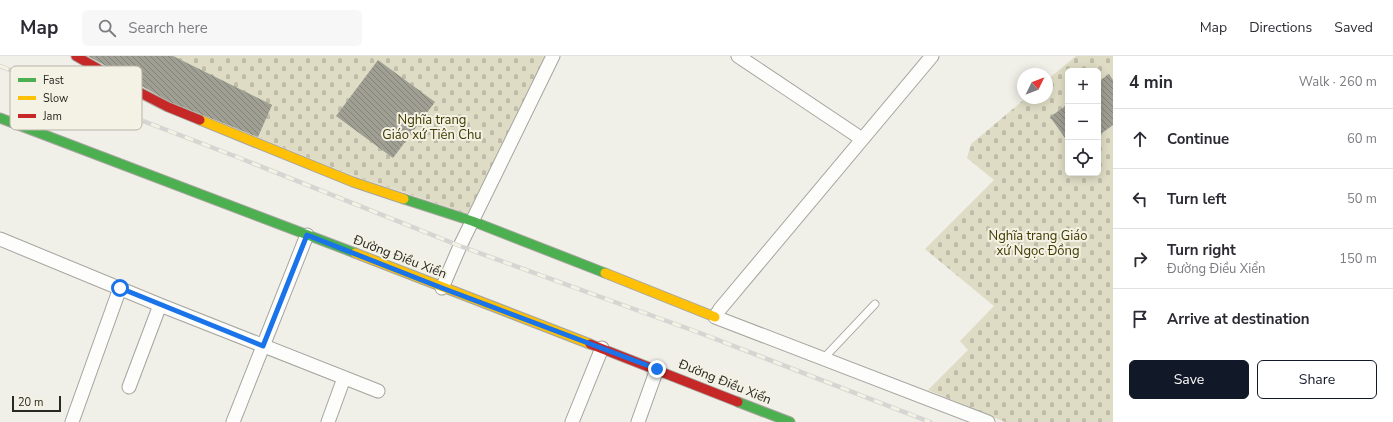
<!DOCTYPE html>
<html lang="en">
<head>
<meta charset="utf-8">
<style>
  :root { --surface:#fff; --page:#f7f7f7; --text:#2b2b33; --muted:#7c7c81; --line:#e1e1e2; --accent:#111827 }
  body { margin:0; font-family:"Nunito Sans",sans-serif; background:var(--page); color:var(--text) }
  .controls { position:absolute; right:12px; top:12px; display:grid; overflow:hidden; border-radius:6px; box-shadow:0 2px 10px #0003 }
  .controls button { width:36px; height:36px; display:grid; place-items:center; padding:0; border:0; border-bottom:1px solid var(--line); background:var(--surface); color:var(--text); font:20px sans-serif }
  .compass { position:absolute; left:1017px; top:12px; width:36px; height:36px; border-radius:50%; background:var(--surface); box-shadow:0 2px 10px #0003; rotate:47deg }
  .scale { position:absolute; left:12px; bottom:10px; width:49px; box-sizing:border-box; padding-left:4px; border:2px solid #292823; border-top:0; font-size:11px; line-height:14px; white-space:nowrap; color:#292823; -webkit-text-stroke:3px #f4f2e4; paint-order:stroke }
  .stop { position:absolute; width:12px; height:12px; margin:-9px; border:3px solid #1a73e8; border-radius:50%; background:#fff }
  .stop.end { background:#1a73e8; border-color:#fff; box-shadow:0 1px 4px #0008 }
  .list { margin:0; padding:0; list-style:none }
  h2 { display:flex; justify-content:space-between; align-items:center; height:52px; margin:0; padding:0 16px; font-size:17px }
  h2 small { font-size:13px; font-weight:400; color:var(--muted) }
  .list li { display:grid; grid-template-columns:26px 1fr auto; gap:12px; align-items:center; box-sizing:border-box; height:60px; padding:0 16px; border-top:1px solid var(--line) }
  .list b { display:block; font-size:15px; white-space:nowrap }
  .list p { margin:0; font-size:13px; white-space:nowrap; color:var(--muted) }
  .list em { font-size:13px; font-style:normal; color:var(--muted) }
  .actions { display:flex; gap:8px; padding:12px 16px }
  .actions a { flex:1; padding:9px 0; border:1px solid var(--accent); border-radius:6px; text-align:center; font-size:14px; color:var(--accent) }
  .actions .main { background:var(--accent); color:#fff }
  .icon { flex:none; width:22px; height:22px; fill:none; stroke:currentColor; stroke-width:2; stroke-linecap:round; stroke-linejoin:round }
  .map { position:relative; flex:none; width:1113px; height:366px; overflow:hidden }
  header { display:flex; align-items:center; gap:24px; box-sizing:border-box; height:56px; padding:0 20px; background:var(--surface); border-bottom:1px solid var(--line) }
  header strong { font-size:19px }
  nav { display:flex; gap:22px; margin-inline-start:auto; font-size:14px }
  .search { width:280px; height:36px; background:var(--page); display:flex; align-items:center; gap:10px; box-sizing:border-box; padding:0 14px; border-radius:6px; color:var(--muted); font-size:15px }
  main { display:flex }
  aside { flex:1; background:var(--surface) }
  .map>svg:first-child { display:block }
  .cemetery { fill:url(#cemetery-stones); fill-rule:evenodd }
  .building { fill:url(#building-back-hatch) }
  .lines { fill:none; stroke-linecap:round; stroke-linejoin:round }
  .lane-casing { stroke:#a5a49e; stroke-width:9 }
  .street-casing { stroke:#a5a49e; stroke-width:15 }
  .fast-casing { stroke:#a5a49e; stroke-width:11 }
  .slow-casing { stroke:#a5a49e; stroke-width:11 }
  .jam-casing { stroke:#a5a49e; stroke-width:11 }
  .lane { stroke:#fdfdfc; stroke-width:7 }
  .street { stroke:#fdfdfc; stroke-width:13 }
  .fast { stroke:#4caf50; stroke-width:9 }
  .slow { stroke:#ffc107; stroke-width:9 }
  .jam { stroke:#c62828; stroke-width:9 }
  .rail-casing { stroke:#d5d5d2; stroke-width:4.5 }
  .rail { stroke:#f4f2e4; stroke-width:3; stroke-dasharray:9; stroke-linecap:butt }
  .route { stroke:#1a73e8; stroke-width:5 }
  .labels { text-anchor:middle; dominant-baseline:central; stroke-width:4; stroke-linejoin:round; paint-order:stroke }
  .park-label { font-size:13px; fill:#403a02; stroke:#f4f2e4 }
  .street-label { font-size:13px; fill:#292823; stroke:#f4f2e4 }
  .key { fill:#f4f2e4; stroke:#b7b5aa; stroke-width:1 }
  .key-label { font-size:11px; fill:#292823 }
</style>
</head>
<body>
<header>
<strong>Map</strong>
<div class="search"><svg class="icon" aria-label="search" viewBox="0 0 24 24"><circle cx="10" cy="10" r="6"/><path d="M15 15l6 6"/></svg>Search here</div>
<nav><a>Map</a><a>Directions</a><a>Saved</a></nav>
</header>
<main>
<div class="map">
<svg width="1113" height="366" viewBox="0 0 1113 366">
  <defs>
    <pattern id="cemetery-stones" width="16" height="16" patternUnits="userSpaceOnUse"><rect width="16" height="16" fill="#dfdcc5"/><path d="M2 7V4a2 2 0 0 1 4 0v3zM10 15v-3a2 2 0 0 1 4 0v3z" fill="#bfbda9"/></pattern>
    <pattern id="building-back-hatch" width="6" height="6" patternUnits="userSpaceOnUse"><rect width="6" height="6" fill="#a09f94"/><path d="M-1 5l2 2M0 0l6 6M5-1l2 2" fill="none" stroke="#828278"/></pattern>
  </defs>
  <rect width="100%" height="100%" fill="#f0efe8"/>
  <path class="cemetery" d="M 88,0 L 546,0 L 469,158 L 354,120 L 170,46 Z
    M 1076,0 L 1113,0 L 1113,366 L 1005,366 L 928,334 L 968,294 L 960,285 L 994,250 L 925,193 L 994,124 L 967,102 L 971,88 L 1026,42 L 1047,42 L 1047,24 ZM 1068,15 L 1098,15 L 1098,117 L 1068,117 Z"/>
  <path class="building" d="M 88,0 L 173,0 L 272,49 L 258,81 L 170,46 Z
    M 378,4 L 435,46 L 393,102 L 336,60 Z
    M 1109,18 L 1113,24 L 1113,69 L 1098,80 L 1098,26 Z
    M 1068,48 L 1068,86 L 1050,61 Z"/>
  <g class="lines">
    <defs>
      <path id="lane" d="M 823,303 L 875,248"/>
      <path id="street" d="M 738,0 L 862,83
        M 932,0 L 720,253 L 715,261 L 988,366
        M 0,183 L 160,249 L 378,335
        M 442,232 L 460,190 L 553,0
        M 129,331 L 160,249
        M 72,366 L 120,232
        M 233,366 L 307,179
        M 328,366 L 344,322
        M 572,366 L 602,292
        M 638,366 L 657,313"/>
      <path id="fast" d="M 0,62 L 355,197
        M 404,143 L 472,165 L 605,217
        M 738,346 L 790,366"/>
      <path id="slow" d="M 200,64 L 353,126 L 404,143
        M 355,197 L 590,288
        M 605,217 L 715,261"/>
      <path id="jam" d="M 76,0 L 135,34 L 168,51 L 200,64
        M 590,288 L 738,346"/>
    </defs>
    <use href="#lane" class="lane-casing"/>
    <use href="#street" class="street-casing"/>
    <use href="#fast" class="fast-casing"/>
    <use href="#slow" class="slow-casing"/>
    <use href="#jam" class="jam-casing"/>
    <use href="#lane" class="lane"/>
    <use href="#street" class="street"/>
    <use href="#fast" class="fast"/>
    <use href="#slow" class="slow"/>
    <use href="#jam" class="jam"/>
    <defs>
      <path id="rail" d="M 0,10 L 237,101 L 460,190 L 700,277 L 930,366"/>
    </defs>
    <use href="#rail" class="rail-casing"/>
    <use href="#rail" class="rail"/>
  </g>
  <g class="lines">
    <path class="route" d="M 120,232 L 263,290 L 307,179 L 442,232 L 657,313"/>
  </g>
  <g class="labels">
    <g class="park-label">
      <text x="432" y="64">Nghĩa trang<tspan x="432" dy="15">Giáo xứ Tiên Chu</tspan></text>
      <text x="1038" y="180">Nghĩa trang Giáo<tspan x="1038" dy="15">xứ Ngọc Đồng</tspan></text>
    </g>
    <g class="street-label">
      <text transform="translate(400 201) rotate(21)">Đường Điều Xiển</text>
      <text transform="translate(725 326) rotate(22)">Đường Điều Xiển</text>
    </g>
  </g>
  <rect x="10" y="10" width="132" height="64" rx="6" class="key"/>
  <rect x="18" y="22" width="18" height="4" fill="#4caf50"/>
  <rect x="18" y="40" width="18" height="4" fill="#ffc107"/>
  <rect x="18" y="58" width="18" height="4" fill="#c62828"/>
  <g class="key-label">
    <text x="43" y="28">Fast</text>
    <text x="43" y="46">Slow</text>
    <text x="43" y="64">Jam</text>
  </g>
</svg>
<div class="controls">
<button>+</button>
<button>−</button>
<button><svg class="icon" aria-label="locate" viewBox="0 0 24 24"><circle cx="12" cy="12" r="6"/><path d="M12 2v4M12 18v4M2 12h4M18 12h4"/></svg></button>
</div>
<svg class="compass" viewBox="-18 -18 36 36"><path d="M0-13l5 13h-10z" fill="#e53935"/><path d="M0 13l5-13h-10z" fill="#7c7c81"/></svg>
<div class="scale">20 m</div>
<div class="stop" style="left:120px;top:232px"></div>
<div class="stop end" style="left:657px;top:313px"></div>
</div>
<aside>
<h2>4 min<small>Walk · 260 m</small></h2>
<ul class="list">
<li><svg class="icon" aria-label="ahead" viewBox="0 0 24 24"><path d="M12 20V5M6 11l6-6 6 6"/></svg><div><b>Continue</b></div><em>60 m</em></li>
<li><svg class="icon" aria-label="left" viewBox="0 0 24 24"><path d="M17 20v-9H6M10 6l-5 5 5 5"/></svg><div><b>Turn left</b></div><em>50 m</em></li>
<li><svg class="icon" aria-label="right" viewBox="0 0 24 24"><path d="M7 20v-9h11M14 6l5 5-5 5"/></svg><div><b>Turn right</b><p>Đường Điều Xiển</p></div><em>150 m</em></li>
<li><svg class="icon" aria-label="arrive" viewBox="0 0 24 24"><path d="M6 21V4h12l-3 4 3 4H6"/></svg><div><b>Arrive at destination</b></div></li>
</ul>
<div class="actions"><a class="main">Save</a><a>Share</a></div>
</aside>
</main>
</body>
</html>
